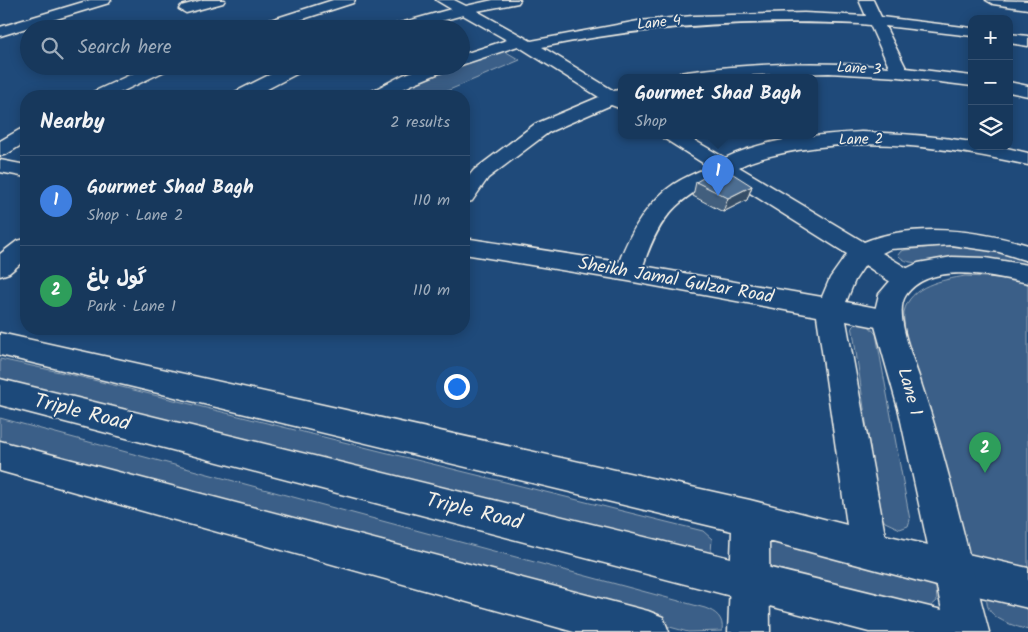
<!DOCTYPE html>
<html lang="en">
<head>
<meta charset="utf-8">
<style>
  :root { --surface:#17385c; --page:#244365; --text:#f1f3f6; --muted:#9eacbb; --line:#365272; --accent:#bca0f2 }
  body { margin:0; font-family:Kalam,"Playpen Sans Arabic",sans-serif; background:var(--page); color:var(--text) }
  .controls { position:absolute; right:15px; top:15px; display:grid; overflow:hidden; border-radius:10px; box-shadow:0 2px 12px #0003 }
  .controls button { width:45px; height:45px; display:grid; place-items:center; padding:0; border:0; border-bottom:1px solid var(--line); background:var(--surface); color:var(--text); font:25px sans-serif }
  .you { position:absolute; left:456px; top:386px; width:18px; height:18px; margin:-12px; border:4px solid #fff; border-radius:50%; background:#1a73e8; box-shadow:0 0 0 8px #1a73e833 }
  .badge { display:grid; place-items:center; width:32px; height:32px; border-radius:50%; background:var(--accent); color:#fff; font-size:16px; font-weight:700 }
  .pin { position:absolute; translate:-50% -41px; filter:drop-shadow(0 1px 2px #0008) }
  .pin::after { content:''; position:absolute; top:26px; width:18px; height:15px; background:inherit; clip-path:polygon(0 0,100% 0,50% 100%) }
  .popup { position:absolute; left:618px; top:74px; width:200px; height:65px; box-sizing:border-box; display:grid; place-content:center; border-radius:10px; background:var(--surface); filter:drop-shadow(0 1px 4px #0005); font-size:16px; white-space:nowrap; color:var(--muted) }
  .popup b { font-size:19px; color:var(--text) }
  .popup::after { content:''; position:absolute; left:50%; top:100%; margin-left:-10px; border:10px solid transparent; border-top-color:var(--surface) }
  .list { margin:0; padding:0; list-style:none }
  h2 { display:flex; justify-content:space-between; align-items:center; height:65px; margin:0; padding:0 20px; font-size:21px }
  h2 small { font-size:16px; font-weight:400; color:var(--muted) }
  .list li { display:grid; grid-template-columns:32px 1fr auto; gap:15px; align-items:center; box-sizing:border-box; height:90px; padding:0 20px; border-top:1px solid var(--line) }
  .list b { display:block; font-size:19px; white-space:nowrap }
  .list p { margin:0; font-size:16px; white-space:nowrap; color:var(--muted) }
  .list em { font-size:16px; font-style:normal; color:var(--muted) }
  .icon { flex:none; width:28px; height:28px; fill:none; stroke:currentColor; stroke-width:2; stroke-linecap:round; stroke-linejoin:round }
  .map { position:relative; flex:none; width:1028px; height:632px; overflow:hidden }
  .search { position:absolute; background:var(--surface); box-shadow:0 2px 12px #0003; left:20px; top:20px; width:450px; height:55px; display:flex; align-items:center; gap:12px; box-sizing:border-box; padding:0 18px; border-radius:28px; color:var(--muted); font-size:19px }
  .panel { position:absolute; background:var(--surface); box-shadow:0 2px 12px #0003; left:20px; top:90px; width:450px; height:245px; border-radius:20px }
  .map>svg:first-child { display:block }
  .green { fill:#3a5f88; stroke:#97a8b8 }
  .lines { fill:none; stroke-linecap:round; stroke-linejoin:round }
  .minor-casing { stroke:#f4f1e8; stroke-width:3 }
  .major-casing { stroke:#f4f1e8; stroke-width:3 }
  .minor { fill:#1f4a7a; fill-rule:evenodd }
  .major { fill:#1f4a7a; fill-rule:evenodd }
  .wall { fill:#425f7e; stroke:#f4f1e8 }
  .shaded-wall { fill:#364d66; stroke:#f4f1e8 }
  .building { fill:#4d6e92; stroke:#f4f1e8 }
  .labels { text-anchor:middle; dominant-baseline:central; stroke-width:4; stroke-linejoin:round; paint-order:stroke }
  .far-street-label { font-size:15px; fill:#f4f1e8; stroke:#1f4a7a }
  .street-label { font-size:18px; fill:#f4f1e8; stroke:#1f4a7a }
  .near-street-label { font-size:21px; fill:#f4f1e8; stroke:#1f4a7a }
</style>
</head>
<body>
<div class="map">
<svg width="1028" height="632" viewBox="0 0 1028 632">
  <rect width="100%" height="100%" fill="#1f4a7a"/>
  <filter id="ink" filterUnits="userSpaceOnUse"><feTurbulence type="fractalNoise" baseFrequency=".02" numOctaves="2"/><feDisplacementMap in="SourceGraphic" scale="10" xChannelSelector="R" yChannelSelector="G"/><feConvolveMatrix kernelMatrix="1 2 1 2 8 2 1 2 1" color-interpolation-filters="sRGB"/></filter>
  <g filter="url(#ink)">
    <path class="green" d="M 501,49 L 520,60 L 435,96 L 382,96 C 405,83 434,66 461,66 L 461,63 Z
      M 960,244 L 1028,258 L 1028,270 C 1001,267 973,261 946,260 C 930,259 910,269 898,255 L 901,251 L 905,250 Z
      M 965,276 L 1005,278 L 1028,283 L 1028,579 L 965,565 L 906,336 C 905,329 903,319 904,312 C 910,285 943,280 965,276 Z
      M 862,323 L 868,325 L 876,334 L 910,520 L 908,526 L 900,529 L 885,522 L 879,513 L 853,331 L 852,327 L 855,324 Z
      M 0,359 L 73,375 L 703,531 L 712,539 L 711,552 L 707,555 L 0,385 Z
      M 0,418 L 705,608 C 716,612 724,618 722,631 L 688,632 L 0,444 Z
      M 772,540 L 932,581 L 936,589 L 937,601 L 929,608 L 770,573 L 760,543 Z
      M 988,594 L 1028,599 L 1028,630 C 1012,625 980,617 988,594 Z"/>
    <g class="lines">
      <defs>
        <path id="minor" d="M 203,0 L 225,0 L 223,3 L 186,13 L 179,9 L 181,6 Z
          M 333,0 L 355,0 L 353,3 L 272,29 L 250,29 L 252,26 Z
          M 436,0 L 454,0 L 466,6 L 493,0 L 520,0 L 518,3 L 477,11 L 531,41 L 638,21 L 693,16 L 804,13 L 866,16 L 859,0 L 873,0 L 881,17 L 972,28 L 972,36 L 885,26 L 906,68 L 972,76 L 972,86 L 899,77 L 829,73 L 678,77 L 680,73 L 686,72 C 754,63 821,61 889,67 L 870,25 L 860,24 C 751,19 649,25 542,47 L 614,91 L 622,89 L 622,109 L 611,105 L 549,132 L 488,178 L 472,201 L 464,203 L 464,182 L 474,170 L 535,124 L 599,97 L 518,46 L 461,65 L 461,55 L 507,40 L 463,15 L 412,29 L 388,29 L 390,26 L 451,9 Z
          M 986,0 L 1028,1 L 1028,9 L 993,4 Z
          M 1009,34 L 1028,36 L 1028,46 L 1009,43 Z
          M 149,66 L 171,66 L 169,69 L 113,96 L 90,96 L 93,92 Z
          M 287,66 L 308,66 L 306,69 L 254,96 L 232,96 L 235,92 Z
          M 427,66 L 451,66 L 449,69 L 415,83 L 389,96 L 367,96 L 370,92 L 403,75 Z
          M 1009,82 L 1028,86 L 1028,96 L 1009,92 Z
          M 26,128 L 26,142 L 7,154 L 0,156 L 0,141 L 19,130 Z
          M 861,132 C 898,133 935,136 972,142 L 972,146 L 998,146 L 1028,153 L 1028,165 C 952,148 875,137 798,150 C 778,154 757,158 739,167 L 864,242 C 913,222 978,230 1028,245 L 1028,261 L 999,252 L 951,245 L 890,249 L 882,253 L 915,273 L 919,279 L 915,285 C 897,291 881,275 865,265 L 855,280 L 846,302 L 897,312 L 901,319 L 897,326 L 887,329 L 846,321 L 885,535 L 1028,568 L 1028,608 L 952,590 L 769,541 L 770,632 L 728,632 L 732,531 L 0,355 L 0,333 L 750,500 L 847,525 L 817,316 L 628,281 L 464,254 L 464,238 L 619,262 C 630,233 647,202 674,184 C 685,177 697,172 709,167 L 665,139 L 662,135 L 685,135 L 725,158 C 766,138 816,135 861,132 ZM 723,176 L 847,254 L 830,278 L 822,297 L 643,266 C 660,215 676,200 723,176 Z
          M 0,160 L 26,165 L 26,177 L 0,172 Z
          M 26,239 L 26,259 L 9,273 L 0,276 L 0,254 L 17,241 Z
          M 0,441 L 648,611 L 663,617 L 669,632 L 574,632 L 0,471 Z"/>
        <path id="major" d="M 90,0 L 111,0 L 109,3 L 0,36 L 0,27 Z
          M 952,257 L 985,258 L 1028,265 L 1028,283 C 993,276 931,260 906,295 C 892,315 916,364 922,386 C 949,467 967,550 989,632 L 869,632 L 0,405 L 0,379 L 942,610 L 899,412 L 873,319 L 879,294 L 897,273 L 918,263 Z"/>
      </defs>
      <use href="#minor" class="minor-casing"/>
      <use href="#major" class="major-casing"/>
      <use href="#minor" class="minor"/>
      <use href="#major" class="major"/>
    </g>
    <path class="wall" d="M 696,182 L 752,186 L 747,200 L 723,212 L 693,196 Z"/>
    <path class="shaded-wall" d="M 752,186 L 747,200 L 723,212 L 728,198 Z"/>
    <path class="building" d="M 722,167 L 752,186 L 728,198 L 696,182 Z"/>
  </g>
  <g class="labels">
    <g class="far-street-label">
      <text transform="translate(659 23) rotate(-6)">Lane 4</text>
      <text transform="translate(859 69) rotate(3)">Lane 3</text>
      <text transform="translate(861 140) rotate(-1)">Lane 2</text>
    </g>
    <g class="street-label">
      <text transform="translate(676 281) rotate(10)">Sheikh Jamal Gulzar Road</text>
      <text transform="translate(909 392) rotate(74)">Lane 1</text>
    </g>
    <g class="near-street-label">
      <text transform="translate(82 413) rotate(14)">Triple Road</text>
      <text transform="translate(474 512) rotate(14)">Triple Road</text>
    </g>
  </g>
</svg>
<div class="controls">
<button>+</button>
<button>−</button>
<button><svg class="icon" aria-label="layers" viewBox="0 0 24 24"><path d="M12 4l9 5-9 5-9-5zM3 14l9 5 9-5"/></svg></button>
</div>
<div class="you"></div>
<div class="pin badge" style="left:718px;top:196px;background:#3f7fe0">1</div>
<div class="popup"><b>Gourmet Shad Bagh</b>Shop</div>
<div class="pin badge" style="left:985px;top:473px;background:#2e9e5b">2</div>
<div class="search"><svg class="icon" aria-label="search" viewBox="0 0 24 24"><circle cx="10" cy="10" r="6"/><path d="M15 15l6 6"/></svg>Search here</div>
<section class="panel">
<h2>Nearby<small>2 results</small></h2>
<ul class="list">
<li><span class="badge" style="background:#3f7fe0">1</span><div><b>Gourmet Shad Bagh</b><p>Shop · Lane 2</p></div><em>110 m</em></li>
<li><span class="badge" style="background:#2e9e5b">2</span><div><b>گول باغ</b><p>Park · Lane 1</p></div><em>110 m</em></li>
</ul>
</section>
</div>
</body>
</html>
